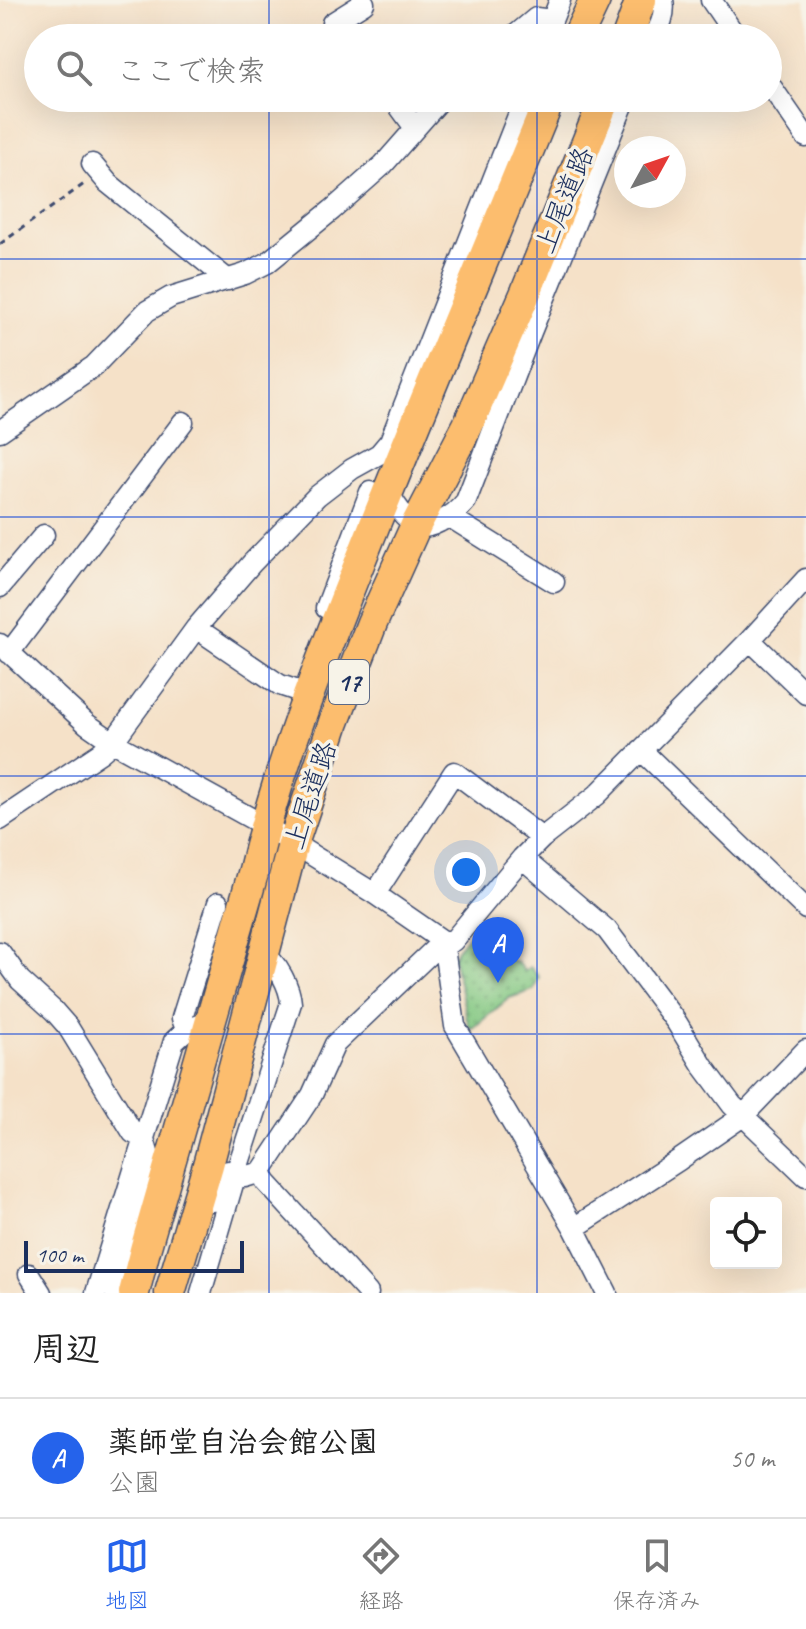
<!DOCTYPE html>
<html lang="ja">
<head>
<meta charset="utf-8">
<style>
  :root { --surface:#fff; --page:#f6f6f6; --text:#222; --muted:#767676; --line:#e0e0e0; --accent:#2563eb }
  body { margin:0; font-family:Caveat,"Klee One",sans-serif; background:var(--page); color:var(--text) }
  .controls { position:absolute; right:24px; bottom:24px; display:grid; overflow:hidden; border-radius:8px; box-shadow:0 8px 32px #0002 }
  .controls button { width:72px; height:72px; display:grid; place-items:center; padding:0; border:0; border-bottom:2px solid var(--line); background:var(--surface); color:var(--text); font:40px sans-serif }
  .compass { position:absolute; left:614px; top:136px; width:72px; height:72px; border-radius:50%; background:var(--surface); box-shadow:0 8px 32px #0002; rotate:50deg }
  .scale { position:absolute; left:24px; bottom:20px; width:220px; box-sizing:border-box; padding-left:8px; border:4px solid #1b2f5e; border-top:0; font-size:22px; line-height:28px; white-space:nowrap; color:#1b2f5e; -webkit-text-stroke:6px #f7f3e8; paint-order:stroke }
  .you { position:absolute; left:466px; top:872px; width:28px; height:28px; margin:-20px; border:6px solid #fff; border-radius:50%; background:#1a73e8; box-shadow:0 0 0 12px #1a73e833 }
  .badge { display:grid; place-items:center; width:52px; height:52px; border-radius:50%; background:var(--accent); color:#fff; font-size:26px; font-weight:700 }
  .pin { position:absolute; translate:-50% -66px; filter:drop-shadow(0 2px 4px #0008) }
  .pin::after { content:''; position:absolute; top:42px; width:28px; height:24px; background:inherit; clip-path:polygon(0 0,100% 0,50% 100%) }
  .list { margin:0; padding:0; list-style:none }
  h2 { display:flex; justify-content:space-between; align-items:center; height:104px; margin:0; padding:0 32px; font-size:34px }
  h2 small { font-size:26px; font-weight:400; color:var(--muted) }
  .list li { display:grid; grid-template-columns:52px 1fr auto; gap:24px; align-items:center; box-sizing:border-box; height:120px; padding:0 32px; border-top:2px solid var(--line) }
  .list b { display:block; font-size:30px; white-space:nowrap }
  .list p { margin:0; font-size:26px; white-space:nowrap; color:var(--muted) }
  .list em { font-size:26px; font-style:normal; color:var(--muted) }
  .icon { flex:none; width:44px; height:44px; fill:none; stroke:currentColor; stroke-width:2; stroke-linecap:round; stroke-linejoin:round }
  .map { position:relative; flex:none; width:806px; height:1293px; overflow:hidden }
  .search { position:absolute; background:var(--surface); box-shadow:0 8px 32px #0002; left:24px; right:24px; top:24px; height:88px; display:flex; align-items:center; gap:20px; box-sizing:border-box; padding:0 28px; border-radius:44px; color:var(--muted); font-size:30px }
  .sheet { height:224px; background:var(--surface) }
  nav { display:flex; justify-content:space-around; align-items:center; box-sizing:border-box; height:112px; border-top:2px solid var(--line); background:var(--surface); font-size:22px; color:var(--muted) }
  nav a { display:grid; justify-items:center; gap:4px }
  nav .on { color:var(--accent) }
  .map>svg:first-child { display:block }
  .park { fill:url(#park-dots); stroke:#4f7c70; stroke-width:2 }
  .lines { fill:none; stroke-linecap:round; stroke-linejoin:round }
  .minor-casing { stroke:#3c4a6e; stroke-width:23 }
  .highway-casing { stroke:#3c4a6e; stroke-width:33 }
  .path { stroke:#3c4a6e; stroke-width:3; stroke-dasharray:6 6; stroke-linecap:butt }
  .minor { stroke:#fff; stroke-width:20 }
  .highway { stroke:#fcbd6e; stroke-width:30 }
  .grid { fill:none; stroke:#1d4ed8; stroke-width:2; stroke-opacity:0.55 }
  .labels { text-anchor:middle; dominant-baseline:central; stroke-width:7; stroke-linejoin:round; paint-order:stroke }
  .shield { fill:#f7f3e8; stroke:#5d6a87; stroke-width:2 }
  .shield-label { font-size:26px; font-weight:bold; fill:#1b2f5e }
  .street-label { font-size:28px; fill:#1b2f5e; stroke:#f7f3e8 }
</style>
</head>
<body>
<div class="map">
<svg width="806" height="1293" viewBox="0 0 806 1293">
  <defs>
    <pattern id="park-dots" width="8" height="8" patternUnits="userSpaceOnUse" patternTransform="scale(2)"><rect width="8" height="8" fill="#83c882"/><path d="M2 2h.1M6 6h.1" fill="none" stroke="#6aa36e" stroke-width="1.8" stroke-linecap="round"/></pattern>
  </defs>
  <rect width="100%" height="100%" fill="#f7f3e8"/>
  <filter id="ink" filterUnits="userSpaceOnUse"><feTurbulence type="fractalNoise" baseFrequency=".0125" numOctaves="2"/><feDisplacementMap in="SourceGraphic" scale="16" xChannelSelector="R" yChannelSelector="G"/><feConvolveMatrix kernelMatrix="1 2 1 2 8 2 1 2 1" color-interpolation-filters="sRGB"/></filter>
  <filter id="wash" filterUnits="userSpaceOnUse"><feTurbulence type="fractalNoise" baseFrequency=".006" numOctaves="4" result="noise"/><feDisplacementMap in="SourceGraphic" scale="32" xChannelSelector="R" yChannelSelector="G"/><feGaussianBlur stdDeviation="1.8" result="paint"/><feColorMatrix in="noise" values="0 0 0 0 0 0 0 0 0 0 0 0 0 0 0 0 0 1.4 0 .05"/><feComposite in="paint" operator="in"/></filter>
  <g filter="url(#wash)">
    <rect width="100%" height="100%" fill="#f5e1c8"/>
    <path class="park" d="M 473,930 L 499,950 L 502,949 L 514,963 L 516,961 L 524,971 L 530,967 L 539,977 L 533,990 L 509,998 L 473,1028 L 469,1027 L 453,957 L 457,949 Z"/>
  </g>
  <g filter="url(#ink)">
    <g class="lines">
      <defs>
        <path id="minor" d="M 711,0 L 737,38
          M 344,38 L 332,23 L 364,3 L 362,0
          M 512,38 L 536,18 L 552,20
          M 545,38 L 560,0
          M 654,38 C 660,26 666,14 663,0
          M 768,82 L 806,137
          M 393,98 L 415,128
          M 92,164 L 108,183 L 228,280
          M 0,431 L 94,366 L 147,311 L 171,297 L 245,274 L 267,263 L 332,210 L 383,165 L 442,98
          M 388,491 C 395,505 411,531 429,526 C 434,525 437,523 441,521 C 452,516 459,510 466,501 L 531,332 L 626,98
          M 450,517 L 554,582
          M 0,587 L 44,535
          M 326,608 L 370,492
          M 196,628 L 280,685 L 298,691
          M 750,640 L 806,694
          M 0,644 L 87,724 L 113,742 L 265,826 L 375,894 L 443,941 L 455,1026 L 574,1228 L 607,1293
          M 9,653 L 183,422
          M 641,750 L 806,909
          M 0,820 L 100,753 L 113,742 L 196,628 L 252,563 L 317,496 L 352,469 L 379,454 L 390,441 L 525,98
          M 522,858 L 607,930 L 677,1023 L 703,1066 L 732,1105 L 806,1176
          M 375,894 L 454,772 L 542,838
          M 0,952 L 20,980 L 54,1011 L 68,1027 L 133,1133 L 144,1139 L 151,1163 L 149,1176 L 115,1293
          M 186,1030 L 182,1018 L 218,903
          M 261,1172 L 266,1182 L 368,1293
          M 212,1201 L 220,1176 L 228,1171 L 245,1177 L 261,1172 L 312,1095 L 335,1044 L 443,941 L 453,941 L 522,858 L 542,838 L 597,795 L 750,640 L 806,579
          M 574,1228 L 679,1160 L 743,1116 L 806,1050
          M 29,1274 L 41,1293
          M 96,1293 L 174,1041 L 186,1030 L 211,1021
          M 201,1293 L 240,1160 L 291,1003 C 290,988 278,963 264,955"/>
        <path id="highway" d="M 577,38 L 595,0
          M 627,38 L 641,0
          M 134,1293 L 145,1250 L 254,870 C 280,761 322,658 363,554 C 424,401 488,250 550,98
          M 170,1293 L 208,1165 L 293,844 L 334,722 L 372,623 L 417,523 L 468,425 L 526,292 L 605,98"/>
      </defs>
      <use href="#minor" class="minor-casing"/>
      <use href="#highway" class="highway-casing"/>
      <path class="path" d="M 0,244 L 87,182"/>
      <use href="#minor" class="minor"/>
      <use href="#highway" class="highway"/>
    </g>
  </g>
  <path class="grid" d="M 269,0 L 269,38M 537,0 L 537,38M 269,98 L 269,1293M 537,98 L 537,1293M 0,259 L 806,259M 0,517 L 806,517M 0,776 L 806,776M 0,1034 L 806,1034"/>
  <g class="labels">
    <rect class="shield" x="329" y="660" width="40" height="44" rx="6"/>
    <g class="shield-label">
      <text x="349" y="682">17</text>
    </g>
    <g class="street-label">
      <text transform="translate(564 200) rotate(-68)">上尾道路</text>
      <text transform="translate(310 795) rotate(-72)">上尾道路</text>
    </g>
  </g>
</svg>
<div class="controls">
<button><svg class="icon" aria-label="locate" viewBox="0 0 24 24"><circle cx="12" cy="12" r="6"/><path d="M12 2v4M12 18v4M2 12h4M18 12h4"/></svg></button>
</div>
<svg class="compass" viewBox="-18 -18 36 36"><path d="M0-13l5 13h-10z" fill="#e53935"/><path d="M0 13l5-13h-10z" fill="#767676"/></svg>
<div class="scale">100 m</div>
<div class="you"></div>
<div class="pin badge" style="left:498px;top:983px">A</div>
<div class="search"><svg class="icon" aria-label="search" viewBox="0 0 24 24"><circle cx="10" cy="10" r="6"/><path d="M15 15l6 6"/></svg>ここで検索</div>
</div>
<section class="sheet">
<h2>周辺<small></small></h2>
<ul class="list">
<li><span class="badge">A</span><div><b>薬師堂自治会館公園</b><p>公園</p></div><em>50 m</em></li>
</ul>
</section>
<nav>
<a class="on"><svg class="icon" aria-label="map" viewBox="0 0 24 24"><path d="M3 6l6-2 6 2 6-2v14l-6 2-6-2-6 2zM9 4v14M15 6v14"/></svg>地図</a>
<a><svg class="icon" aria-label="directions" viewBox="0 0 24 24"><path d="M12 3l9 9-9 9-9-9zM9 14v-3h6M13 9l2 2-2 2"/></svg>経路</a>
<a><svg class="icon" aria-label="saved" viewBox="0 0 24 24"><path d="M7 4h10v16l-5-4-5 4z"/></svg>保存済み</a>
</nav>
</body>
</html>
